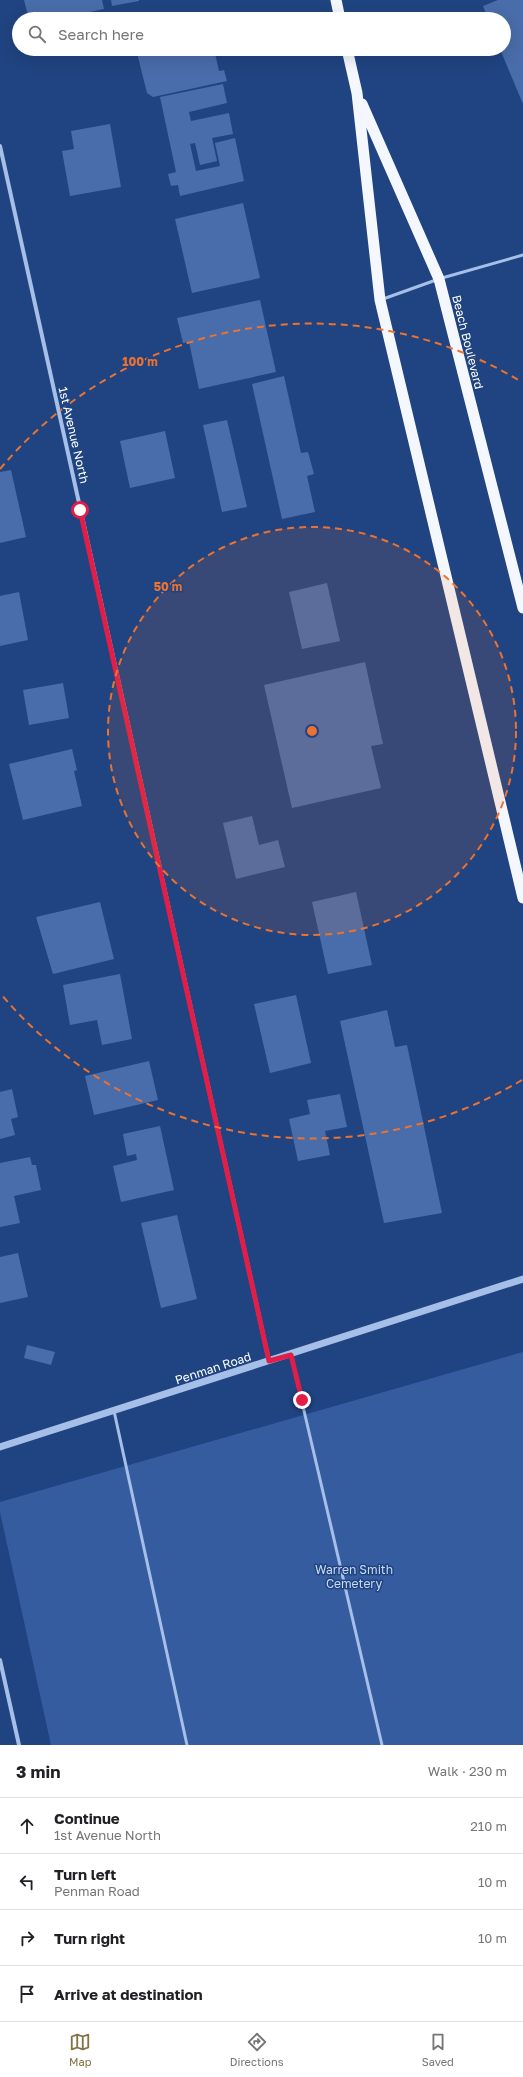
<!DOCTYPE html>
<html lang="en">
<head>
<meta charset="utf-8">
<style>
  :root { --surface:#fff; --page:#f2f2f2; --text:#202124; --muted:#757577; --line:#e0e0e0; --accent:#807242 }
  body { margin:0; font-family:"Golos Text",sans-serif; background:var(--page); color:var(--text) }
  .stop { position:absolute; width:12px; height:12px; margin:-9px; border:3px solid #e11d48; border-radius:50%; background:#fff }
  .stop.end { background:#e11d48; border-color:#fff; box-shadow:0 1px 4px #0008 }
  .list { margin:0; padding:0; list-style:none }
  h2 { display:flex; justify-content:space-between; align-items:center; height:52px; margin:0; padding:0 16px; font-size:17px }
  h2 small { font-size:13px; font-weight:400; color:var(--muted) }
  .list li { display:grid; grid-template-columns:26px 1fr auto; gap:12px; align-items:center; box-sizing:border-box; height:56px; padding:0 16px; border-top:1px solid var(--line) }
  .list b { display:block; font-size:15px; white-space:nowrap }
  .list p { margin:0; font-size:13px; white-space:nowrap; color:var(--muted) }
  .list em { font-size:13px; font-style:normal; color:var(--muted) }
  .icon { flex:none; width:22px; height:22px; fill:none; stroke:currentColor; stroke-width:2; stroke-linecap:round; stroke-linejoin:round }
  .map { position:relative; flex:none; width:523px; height:1745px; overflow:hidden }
  .search { position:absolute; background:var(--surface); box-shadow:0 4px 16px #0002; left:12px; right:12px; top:12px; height:44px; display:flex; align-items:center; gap:10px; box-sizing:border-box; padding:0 14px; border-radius:22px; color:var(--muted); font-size:15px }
  .sheet { height:276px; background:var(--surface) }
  nav { display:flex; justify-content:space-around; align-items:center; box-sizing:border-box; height:56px; border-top:1px solid var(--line); background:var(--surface); font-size:11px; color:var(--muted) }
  nav a { display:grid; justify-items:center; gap:2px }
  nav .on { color:var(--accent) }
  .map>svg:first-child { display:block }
  .green { fill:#345c9f }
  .building { fill:#496daa }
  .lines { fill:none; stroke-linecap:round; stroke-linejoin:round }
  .service { stroke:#a6bfe8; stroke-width:3 }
  .minor { stroke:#a6bfe8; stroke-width:4 }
  .tertiary { stroke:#a6bfe8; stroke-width:7 }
  .trunk { stroke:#f4f7fe; stroke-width:11 }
  .route { stroke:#e11d48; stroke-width:5 }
  .ring { fill:none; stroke:#eb7230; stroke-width:2; stroke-dasharray:7 5 }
  .labels { text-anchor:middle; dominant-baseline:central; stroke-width:3; stroke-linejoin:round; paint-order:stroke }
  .street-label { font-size:12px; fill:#fff; stroke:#204481 }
  .park-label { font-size:12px; fill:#cadbf6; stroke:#204481 }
  .centre { fill:#eb7230; stroke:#204481; stroke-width:2 }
  .ring-label { font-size:12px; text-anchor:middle; font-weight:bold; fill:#eb7230; stroke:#204481; stroke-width:3; stroke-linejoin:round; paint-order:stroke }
</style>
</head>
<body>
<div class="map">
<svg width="523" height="1745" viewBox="0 0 523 1745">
  <rect width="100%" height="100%" fill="#204481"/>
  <path class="green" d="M 523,1352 L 523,1745 L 51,1745 L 0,1512 L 0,1502 Z"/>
  <path class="building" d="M 24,0 L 102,0 L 104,9 L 56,19 L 29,19 Z
    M 111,0 L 139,0 L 139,1 L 112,6 Z
    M 498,0 L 523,0 L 523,104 L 500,49 L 504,49 L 504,19 L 488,19 L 483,6 Z
    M 208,14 L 214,19 L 188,19 L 187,18 Z
    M 136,49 L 214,49 L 219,71 L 224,70 L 227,81 L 153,97 L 147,93 Z
    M 223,84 L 227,103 L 189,112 L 191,121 L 229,113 L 233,134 L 212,138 L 217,161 L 200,165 L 195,143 L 190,144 L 196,171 L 220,166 L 215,143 L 235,138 L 244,181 L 180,196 L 178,185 L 171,186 L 168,174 L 176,172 L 160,97 Z
    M 110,124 L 121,187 L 70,196 L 62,151 L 74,149 L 71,131 Z
    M 243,203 L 260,278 L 192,293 L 175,219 Z
    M 260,300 L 276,372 L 199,389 L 189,342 L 183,343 L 177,318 Z
    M 284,376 L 301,453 L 308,452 L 314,474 L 307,476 L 315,512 L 282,519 L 252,384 Z
    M 227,420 L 247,507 L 222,512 L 203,425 Z
    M 165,431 L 175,478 L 130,488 L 120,441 Z
    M 11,470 L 26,537 L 0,543 L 0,472 Z
    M 327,583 L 340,641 L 302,649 L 289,592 Z
    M 19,592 L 28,640 L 0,646 L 0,596 Z
    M 365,662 L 383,744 L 371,746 L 381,788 L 292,808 L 264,685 Z
    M 63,683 L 69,718 L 29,725 L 23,690 Z
    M 72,749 L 77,770 L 74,771 L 82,806 L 23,820 L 9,764 Z
    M 252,816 L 259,845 L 278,840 L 285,867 L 236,879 L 223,823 Z
    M 356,892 L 372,965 L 328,974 L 312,902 Z
    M 100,902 L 114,959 L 53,974 L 36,917 Z
    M 120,974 L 132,1039 L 102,1045 L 97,1020 L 70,1025 L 63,985 Z
    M 296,995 L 311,1063 L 270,1073 L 254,1004 Z
    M 387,1010 L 395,1047 L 407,1045 L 442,1213 L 384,1223 L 340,1021 Z
    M 149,1061 L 158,1100 L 94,1115 L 85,1076 Z
    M 12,1089 L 18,1117 L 11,1119 L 15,1135 L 0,1139 L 0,1092 Z
    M 340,1094 L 347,1127 L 325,1131 L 330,1155 L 298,1161 L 289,1119 L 310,1114 L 307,1100 Z
    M 160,1126 L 174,1190 L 121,1202 L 113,1166 L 137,1160 L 136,1154 L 127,1156 L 123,1134 Z
    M 30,1157 L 32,1165 L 36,1165 L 41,1190 L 14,1196 L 20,1223 L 0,1227 L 0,1163 Z
    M 177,1215 L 197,1299 L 161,1308 L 141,1223 Z
    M 18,1253 L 28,1297 L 0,1303 L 0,1257 Z
    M 27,1345 L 55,1352 L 51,1365 L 24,1358 Z"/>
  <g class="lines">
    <path class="service" d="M 442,278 L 523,255
      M 383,299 L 436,280
      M 291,1355 L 382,1745
      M 114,1411 L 187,1745"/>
    <path class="minor" d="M 0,146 L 269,1361
      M 0,1660 L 19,1745"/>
    <path class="tertiary" d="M 0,1447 L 523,1279"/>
    <path class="trunk" d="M 336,0 L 340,19
      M 347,49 L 357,93 L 380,300 L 523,898
      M 362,104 L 439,279 L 523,608"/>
  </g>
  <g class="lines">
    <path class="route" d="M 80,510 L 269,1361 L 291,1355 L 302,1400"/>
  </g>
  <circle cx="312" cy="731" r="204" fill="#eb7230" fill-opacity=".12"/>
  <g class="ring">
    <circle cx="312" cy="731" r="204"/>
    <path d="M522 1080A407 407 0 0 1 0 993M0 469A407 407 0 0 1 522 382"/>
  </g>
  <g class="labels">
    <g class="street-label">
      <text transform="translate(468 342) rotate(76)">Beach Boulevard</text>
      <text transform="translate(74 435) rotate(77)">1st Avenue North</text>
      <text transform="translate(213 1368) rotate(-18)">Penman Road</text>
    </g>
    <g class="park-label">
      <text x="354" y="1569">Warren Smith<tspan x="354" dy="14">Cemetery</tspan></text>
    </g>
  </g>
  <circle cx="312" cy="731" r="6" class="centre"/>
  <g class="ring-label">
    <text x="140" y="366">100 m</text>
    <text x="168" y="591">50 m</text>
  </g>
</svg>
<div class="stop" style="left:80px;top:510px"></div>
<div class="stop end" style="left:302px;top:1400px"></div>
<div class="search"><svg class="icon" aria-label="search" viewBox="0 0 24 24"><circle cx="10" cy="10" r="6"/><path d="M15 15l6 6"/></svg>Search here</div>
</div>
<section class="sheet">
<h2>3 min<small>Walk · 230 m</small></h2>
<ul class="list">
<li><svg class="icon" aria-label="ahead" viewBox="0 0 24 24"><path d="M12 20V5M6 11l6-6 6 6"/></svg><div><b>Continue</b><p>1st Avenue North</p></div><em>210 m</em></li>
<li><svg class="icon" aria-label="left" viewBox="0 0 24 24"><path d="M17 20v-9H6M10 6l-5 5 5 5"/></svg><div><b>Turn left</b><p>Penman Road</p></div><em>10 m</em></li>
<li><svg class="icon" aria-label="right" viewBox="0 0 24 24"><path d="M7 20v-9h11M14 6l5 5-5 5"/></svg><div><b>Turn right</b></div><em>10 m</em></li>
<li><svg class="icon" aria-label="arrive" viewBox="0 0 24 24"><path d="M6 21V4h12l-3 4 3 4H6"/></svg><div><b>Arrive at destination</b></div></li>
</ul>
</section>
<nav>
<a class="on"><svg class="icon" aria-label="map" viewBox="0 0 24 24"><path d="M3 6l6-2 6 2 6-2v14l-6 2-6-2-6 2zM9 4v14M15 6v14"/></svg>Map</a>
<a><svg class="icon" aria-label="directions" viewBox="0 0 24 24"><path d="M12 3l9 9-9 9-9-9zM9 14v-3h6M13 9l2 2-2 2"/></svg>Directions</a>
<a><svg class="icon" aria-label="saved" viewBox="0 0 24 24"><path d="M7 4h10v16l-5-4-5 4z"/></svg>Saved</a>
</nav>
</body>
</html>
